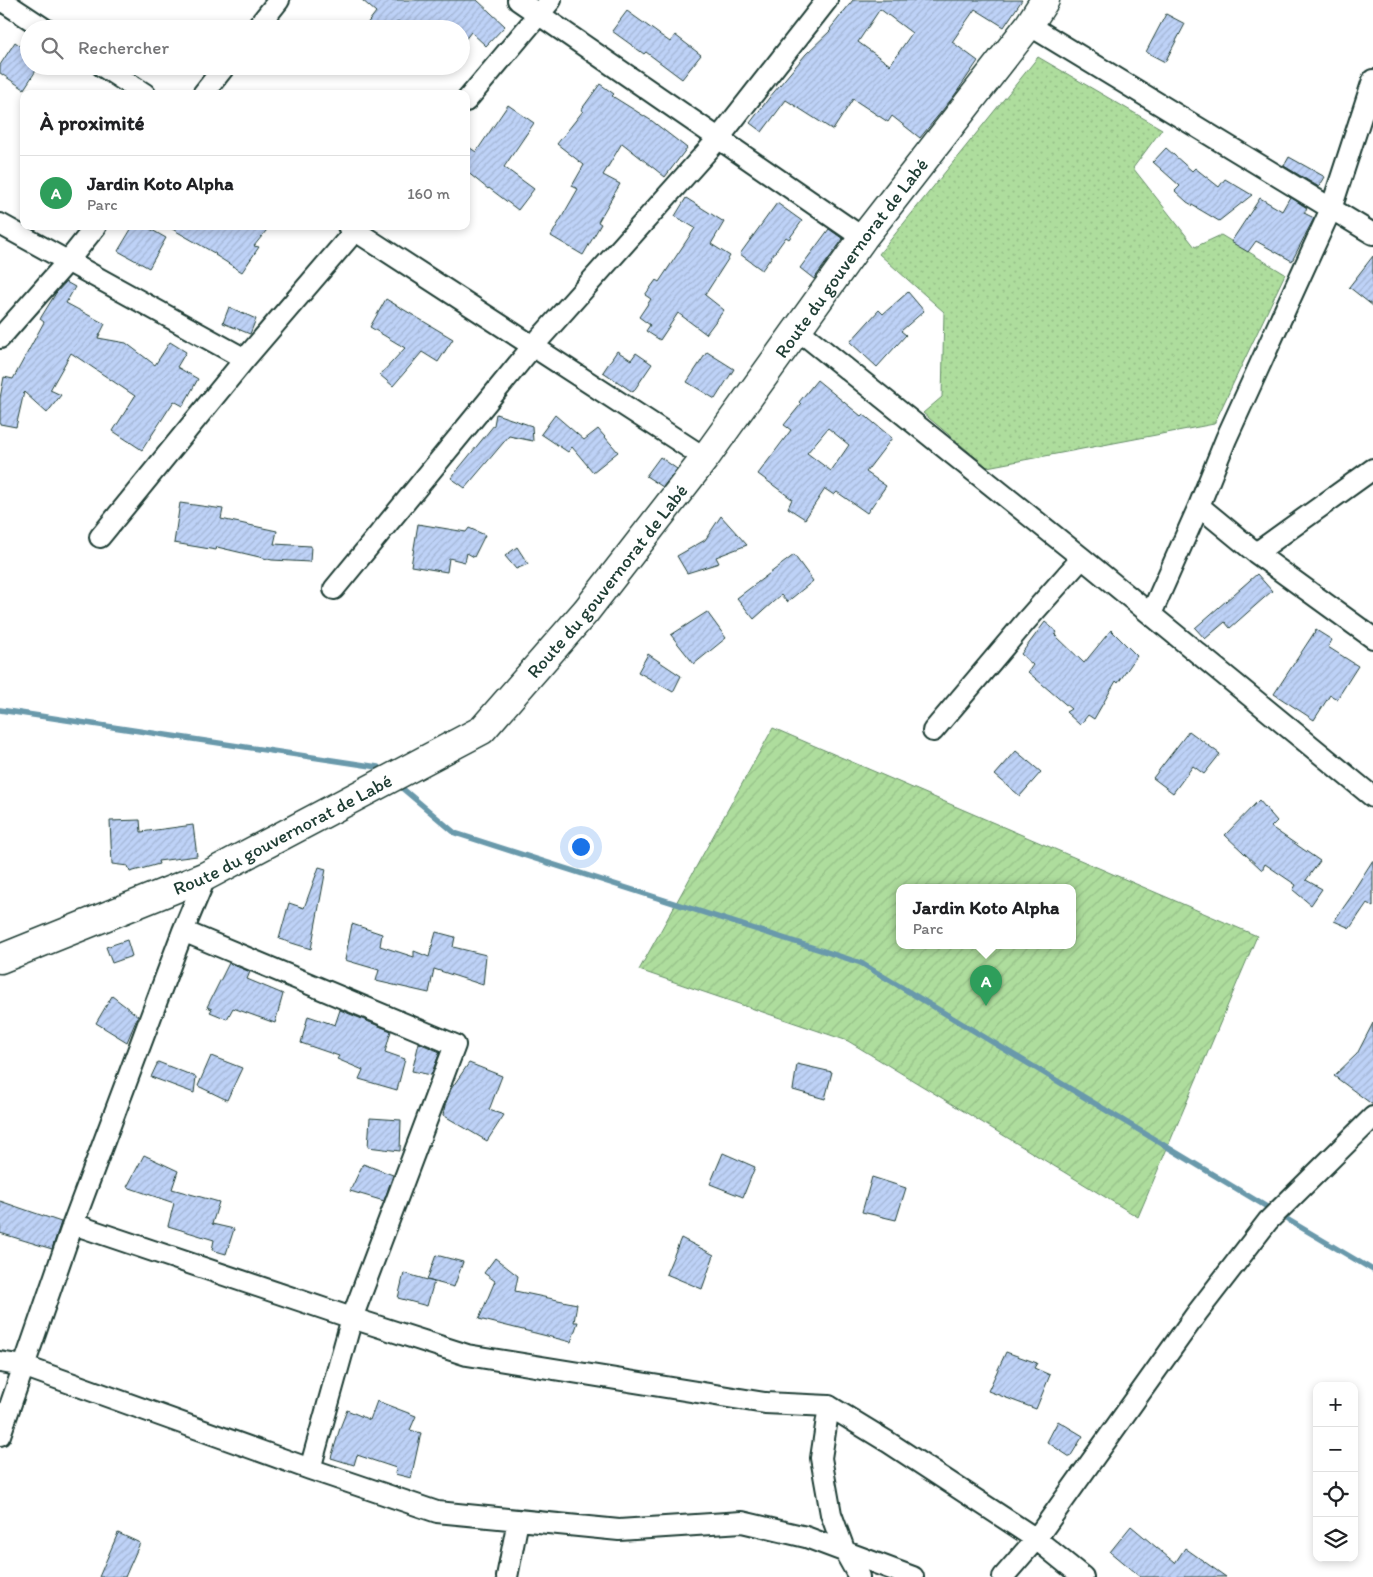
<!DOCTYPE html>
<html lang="fr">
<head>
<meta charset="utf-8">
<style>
  :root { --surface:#fff; --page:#f2f2f2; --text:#202124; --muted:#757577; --line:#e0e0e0; --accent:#d93025 }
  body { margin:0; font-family:Itim,sans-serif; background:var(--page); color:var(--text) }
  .controls { position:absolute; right:15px; bottom:15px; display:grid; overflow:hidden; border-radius:10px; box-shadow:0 2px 8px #0003 }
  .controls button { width:45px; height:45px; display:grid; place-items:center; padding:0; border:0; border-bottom:1px solid var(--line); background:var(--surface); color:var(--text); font:25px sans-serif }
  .you { position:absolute; left:580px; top:846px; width:18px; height:18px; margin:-12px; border:4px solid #fff; border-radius:50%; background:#1a73e8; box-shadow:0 0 0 8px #1a73e833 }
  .badge { display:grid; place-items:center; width:32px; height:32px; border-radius:50%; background:var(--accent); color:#fff; font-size:16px; font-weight:700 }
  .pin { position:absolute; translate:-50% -41px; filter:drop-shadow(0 1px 2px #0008) }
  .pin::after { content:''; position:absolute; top:26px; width:18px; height:15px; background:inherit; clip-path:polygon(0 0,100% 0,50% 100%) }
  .popup { position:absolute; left:896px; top:884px; width:180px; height:65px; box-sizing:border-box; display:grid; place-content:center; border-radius:10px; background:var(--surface); filter:drop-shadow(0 1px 4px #0005); font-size:16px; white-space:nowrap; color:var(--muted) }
  .popup b { font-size:19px; color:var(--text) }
  .popup::after { content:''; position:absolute; left:50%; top:100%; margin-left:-10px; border:10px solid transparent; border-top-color:var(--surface) }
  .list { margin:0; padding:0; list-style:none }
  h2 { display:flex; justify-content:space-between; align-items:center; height:65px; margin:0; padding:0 20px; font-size:21px }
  h2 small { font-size:16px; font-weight:400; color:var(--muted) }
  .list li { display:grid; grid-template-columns:32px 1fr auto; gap:15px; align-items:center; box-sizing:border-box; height:75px; padding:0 20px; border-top:1px solid var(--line) }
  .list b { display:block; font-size:19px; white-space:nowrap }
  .list p { margin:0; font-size:16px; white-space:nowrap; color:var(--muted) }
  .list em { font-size:16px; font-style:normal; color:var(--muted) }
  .icon { flex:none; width:28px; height:28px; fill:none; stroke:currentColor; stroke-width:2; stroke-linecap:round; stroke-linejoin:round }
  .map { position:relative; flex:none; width:1373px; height:1577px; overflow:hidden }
  .search { position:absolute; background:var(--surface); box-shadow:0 2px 8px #0003; left:20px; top:20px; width:450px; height:55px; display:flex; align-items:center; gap:12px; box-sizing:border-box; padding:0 18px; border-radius:28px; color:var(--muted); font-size:19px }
  .panel { position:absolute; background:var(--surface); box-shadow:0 2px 8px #0003; left:20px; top:90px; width:450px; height:140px; border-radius:10px }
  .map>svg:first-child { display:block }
  .park { fill:url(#park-dots); stroke:#668d68 }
  .garden { fill:url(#garden-furrows); stroke:#668d68; fill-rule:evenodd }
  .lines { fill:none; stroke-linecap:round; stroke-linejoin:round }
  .stream { stroke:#6999ab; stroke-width:5.5 }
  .building { fill:url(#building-hatch); stroke:#1f3d34; fill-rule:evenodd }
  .street-casing { stroke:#1f3d34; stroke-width:24 }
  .secondary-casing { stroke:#1f3d34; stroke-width:31 }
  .street { stroke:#fff; stroke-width:20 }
  .secondary { stroke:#fff; stroke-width:28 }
  .labels { text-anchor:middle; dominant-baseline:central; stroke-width:4; stroke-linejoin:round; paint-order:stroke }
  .street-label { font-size:19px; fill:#1f3d34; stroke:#fff }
</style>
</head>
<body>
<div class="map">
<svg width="1373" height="1577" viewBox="0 0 1373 1577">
  <defs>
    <pattern id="park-dots" width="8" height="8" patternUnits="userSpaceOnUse" patternTransform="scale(1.25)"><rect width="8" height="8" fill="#aedd9d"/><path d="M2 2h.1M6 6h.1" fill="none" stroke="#95bf88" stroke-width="1.8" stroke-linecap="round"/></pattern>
    <pattern id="garden-furrows" width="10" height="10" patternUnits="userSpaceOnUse" patternTransform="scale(1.25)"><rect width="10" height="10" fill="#aedd9d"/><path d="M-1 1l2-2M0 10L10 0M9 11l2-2" fill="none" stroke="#95bf88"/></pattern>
    <pattern id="building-hatch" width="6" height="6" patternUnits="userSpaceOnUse" patternTransform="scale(1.25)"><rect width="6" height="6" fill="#bed2f7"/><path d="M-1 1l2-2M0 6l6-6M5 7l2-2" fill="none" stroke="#a3b5d4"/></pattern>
  </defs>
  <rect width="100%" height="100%" fill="#fff"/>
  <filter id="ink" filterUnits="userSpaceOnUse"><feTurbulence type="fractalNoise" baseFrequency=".02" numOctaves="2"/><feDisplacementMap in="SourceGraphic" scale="10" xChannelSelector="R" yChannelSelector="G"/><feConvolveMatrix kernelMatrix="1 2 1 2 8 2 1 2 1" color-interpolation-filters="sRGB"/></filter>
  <g filter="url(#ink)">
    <path class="park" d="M 1038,57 L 1162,129 L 1133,168 L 1195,247 L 1221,235 L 1285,274 L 1214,424 L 987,467 L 923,413 L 942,397 L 944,312 L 879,254 Z"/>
    <path class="garden" d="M 773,728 L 1257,936 L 1138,1217 L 848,1041 L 639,970 ZM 900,887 L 1072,887 L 1072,945 L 900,945 Z"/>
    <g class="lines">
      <path class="stream" d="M 0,710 L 378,767 L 384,772
        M 396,783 L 455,833 L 861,963 L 1272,1210
        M 1280,1215 L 1373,1270"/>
    </g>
    <path class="building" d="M 362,0 L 477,0 L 505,26 L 486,46 L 471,32 L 461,45 L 461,29 L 406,29 L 398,21 L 391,29 L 363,29 L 376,12 Z
      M 853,0 L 1022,0 L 1004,27 L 975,9 L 952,42 L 978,61 L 954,96 L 920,138 L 892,116 L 888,122 L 853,99 L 833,130 L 786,100 L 762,132 L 750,123 L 769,98 L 806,54 L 831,30 L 830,29 ZM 880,9 L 912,33 L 890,65 L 858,42 Z
      M 627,11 L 670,42 L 675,35 L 701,55 L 682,79 L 646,52 L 644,54 L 612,31 Z
      M 1166,14 L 1185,24 L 1165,62 L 1146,52 Z
      M 15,42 L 29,52 L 29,66 L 39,66 L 24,89 L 0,73 L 0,65 Z
      M 600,84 L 614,94 L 612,96 L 652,121 L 687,148 L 665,177 L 622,143 L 603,175 L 620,184 L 598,222 L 601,224 L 583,255 L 551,236 L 578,189 L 572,186 L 584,165 L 557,144 L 583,111 L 581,110 Z
      M 508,105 L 534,123 L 504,167 L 534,189 L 518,210 L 489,188 L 488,189 L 466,171 L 466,145 L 476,152 Z
      M 1166,148 L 1192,171 L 1195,168 L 1219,187 L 1225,179 L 1252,195 L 1219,221 L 1187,202 L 1175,191 L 1180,186 L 1153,162 Z
      M 1289,157 L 1325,177 L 1319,187 L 1284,166 Z
      M 1290,197 L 1307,208 L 1304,213 L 1314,218 L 1292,261 L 1256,241 L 1248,252 L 1231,242 L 1260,198 L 1282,211 Z
      M 686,198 L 724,222 L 711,244 L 730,256 L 705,295 L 724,310 L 706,334 L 678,313 L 660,340 L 646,331 L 650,325 L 639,317 L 651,299 L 645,295 L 656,280 L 659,282 L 695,228 L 675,216 Z
      M 777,203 L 802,221 L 789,239 L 786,237 L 762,270 L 740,254 Z
      M 133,226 L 145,226 L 166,238 L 149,268 L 118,251 Z
      M 167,226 L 270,226 L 254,246 L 259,247 L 242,272 L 215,255 L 216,254 Z
      M 829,229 L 843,239 L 814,279 L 800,268 Z
      M 1373,256 L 1373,306 L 1349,287 Z
      M 66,282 L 75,287 L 66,303 L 105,324 L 98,338 L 126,343 L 155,365 L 170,342 L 186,352 L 177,367 L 198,379 L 183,406 L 174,401 L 142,450 L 113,431 L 135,396 L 71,353 L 50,390 L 61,395 L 47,413 L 24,392 L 16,427 L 0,424 L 0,398 L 4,377 L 13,379 L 44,322 L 40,319 L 56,293 Z
      M 908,292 L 924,311 L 901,331 L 906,335 L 877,367 L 850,342 L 879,310 L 883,314 Z
      M 386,299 L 453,339 L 438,362 L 422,352 L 393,386 L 380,375 L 405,348 L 370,327 Z
      M 229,307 L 256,319 L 250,334 L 223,323 Z
      M 617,351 L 631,360 L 636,353 L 652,364 L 633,392 L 603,372 Z
      M 707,352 L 734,369 L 715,399 L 687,382 Z
      M 817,380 L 861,416 L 863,414 L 892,438 L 866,472 L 886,486 L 867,513 L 837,492 L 834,495 L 825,489 L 805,519 L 788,508 L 792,499 L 758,474 L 791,430 L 784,425 L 801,404 L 799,402 ZM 828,428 L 849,445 L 831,471 L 807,453 Z
      M 496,414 L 532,426 L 533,441 L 509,436 L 465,488 L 451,478 L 494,425 Z
      M 555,415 L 584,440 L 598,429 L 618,452 L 593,472 L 572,447 L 568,452 L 541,434 Z
      M 660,457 L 677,469 L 663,487 L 646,476 Z
      M 180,503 L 223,509 L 221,519 L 277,531 L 274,544 L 311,546 L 310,562 L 272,560 L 217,547 L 216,550 L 174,543 Z
      M 721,516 L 747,545 L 716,557 L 719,563 L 687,573 L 677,556 L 705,540 Z
      M 418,524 L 466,532 L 469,528 L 485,535 L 474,557 L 467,553 L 465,562 L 449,558 L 447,572 L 411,566 Z
      M 517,547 L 528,564 L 516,569 L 505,556 Z
      M 794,555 L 813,581 L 787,602 L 781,595 L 754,619 L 737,598 Z
      M 1257,574 L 1272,591 L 1230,628 L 1225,622 L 1205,639 L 1195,628 Z
      M 707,612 L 726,638 L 694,664 L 671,635 Z
      M 1045,622 L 1057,632 L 1055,635 L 1084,663 L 1111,630 L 1137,656 L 1118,683 L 1116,681 L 1094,719 L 1088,715 L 1080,725 L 1066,712 L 1071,709 L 1028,672 L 1033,665 L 1021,654 Z
      M 1316,630 L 1332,640 L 1328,647 L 1358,666 L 1337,699 L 1330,695 L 1314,720 L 1274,694 Z
      M 648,654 L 681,676 L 673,692 L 638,672 Z
      M 1189,731 L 1220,754 L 1204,774 L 1193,766 L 1173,793 L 1153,778 Z
      M 1016,751 L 1041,772 L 1020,796 L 995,775 Z
      M 1259,800 L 1277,821 L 1271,827 L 1320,861 L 1306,880 L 1322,889 L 1311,905 L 1293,890 L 1296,885 L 1265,864 L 1262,870 L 1225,835 Z
      M 140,820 L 141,832 L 193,825 L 197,856 L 158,861 L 159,864 L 130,872 L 128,866 L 112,864 L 110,821 Z
      M 1373,860 L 1373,907 L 1367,903 L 1350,928 L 1334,921 L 1353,894 L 1352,893 Z
      M 319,867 L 326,869 L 311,949 L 279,939 L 289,903 L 304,908 Z
      M 352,924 L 382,934 L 380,946 L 414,957 L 414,951 L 429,957 L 436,932 L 455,937 L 453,947 L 486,955 L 483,985 L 434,969 L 429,993 L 376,981 L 379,970 L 345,960 Z
      M 127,940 L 132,956 L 112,963 L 106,947 Z
      M 229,963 L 250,972 L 247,979 L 283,994 L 275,1023 L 233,1008 L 227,1019 L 210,1012 L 212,1009 L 207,1007 Z
      M 112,996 L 138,1016 L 127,1042 L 96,1023 Z
      M 340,1010 L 391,1031 L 385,1052 L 405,1059 L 397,1090 L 359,1079 L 363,1070 L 337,1059 L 339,1056 L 301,1043 L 308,1016 L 335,1025 Z
      M 1373,1023 L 1373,1105 L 1334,1076 L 1357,1054 Z
      M 419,1043 L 440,1052 L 431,1075 L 412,1071 Z
      M 211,1056 L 242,1068 L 227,1100 L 198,1086 Z
      M 158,1062 L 196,1077 L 194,1093 L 151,1077 Z
      M 469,1063 L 502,1076 L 489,1110 L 504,1115 L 487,1141 L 443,1115 L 445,1105 L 451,1089 Z
      M 797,1064 L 832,1072 L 825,1099 L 793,1090 Z
      M 370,1118 L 401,1120 L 400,1151 L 368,1147 Z
      M 723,1153 L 755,1167 L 743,1197 L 710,1184 Z
      M 144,1155 L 178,1171 L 172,1189 L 219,1202 L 212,1224 L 234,1229 L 226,1254 L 212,1250 L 214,1240 L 168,1226 L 174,1203 L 127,1187 Z
      M 363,1164 L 393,1175 L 384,1201 L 350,1191 Z
      M 872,1177 L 906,1188 L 896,1220 L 862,1212 Z
      M 0,1201 L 61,1222 L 52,1249 L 0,1233 Z
      M 681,1238 L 714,1255 L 702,1289 L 666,1274 Z
      M 436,1255 L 463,1262 L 454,1287 L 427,1280 Z
      M 495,1258 L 518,1276 L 515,1291 L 577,1304 L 574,1322 L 578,1322 L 571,1342 L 479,1319 L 495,1281 L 484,1273 Z
      M 404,1273 L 434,1282 L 427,1306 L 398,1298 Z
      M 1006,1352 L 1037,1363 L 1034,1368 L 1050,1375 L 1036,1409 L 988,1391 Z
      M 377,1401 L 416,1416 L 410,1430 L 421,1433 L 411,1478 L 395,1474 L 396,1468 L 357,1455 L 354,1465 L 331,1458 L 340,1428 L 347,1410 L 370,1420 Z
      M 1058,1421 L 1083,1436 L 1070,1457 L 1047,1442 Z
      M 1131,1526 L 1175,1563 L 1185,1548 L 1226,1577 L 1140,1577 L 1110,1552 Z
      M 118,1533 L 140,1543 L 125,1577 L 99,1577 Z"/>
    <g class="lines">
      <defs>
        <path id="street" d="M 1,0 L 45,29
          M 518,0 L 863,238
          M 1029,25 L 1373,234
          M 256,29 L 279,0
          M 102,66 L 145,94
          M 203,94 L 225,66
          M 466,101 L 551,0
          M 0,224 L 245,359
          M 348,226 L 705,458
          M 797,329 L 1082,558 L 1373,797
          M 0,338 L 68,261 L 96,226
          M 1199,506 L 1256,553 L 1373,638
          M 100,537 L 245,359 L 359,226
          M 1256,553 L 1373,469
          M 334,589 L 533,346 L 719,138 L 827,0
          M 1151,614 L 1199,506 L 1226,439 L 1331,209 L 1373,80
          M 933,731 L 1026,621 L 1082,558
          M 183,931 L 455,1045 L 352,1318 L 310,1469
          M 73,1224 L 352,1318 L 467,1355 L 765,1403 L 829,1406 L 888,1442 L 1036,1539 L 1083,1577
          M 0,1362 L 23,1366 L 310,1469 L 437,1512 L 619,1530 L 742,1522 L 806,1537 L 913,1577
          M 829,1406 L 821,1458 L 831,1514 L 845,1552 L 859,1577
          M 0,1435 L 73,1224 L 183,931 L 206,876
          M 507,1577 L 518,1520
          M 1003,1577 L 1036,1539 L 1197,1313 L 1268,1221 L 1373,1117"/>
        <g id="secondary">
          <path id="s1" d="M 0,959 L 206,876 L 482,730 L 586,611 L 705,458 L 863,238 L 1029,25 L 1045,0"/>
        </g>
      </defs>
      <use href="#street" class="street-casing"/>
      <use href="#secondary" class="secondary-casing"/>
      <use href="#street" class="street"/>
      <use href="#secondary" class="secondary"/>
    </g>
  </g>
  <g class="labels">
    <g class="street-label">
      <text stroke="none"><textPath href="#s1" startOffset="1134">Route du gouvernorat de Labé</textPath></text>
      <text stroke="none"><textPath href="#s1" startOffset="729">Route du gouvernorat de Labé</textPath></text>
      <text stroke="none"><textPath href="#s1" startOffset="309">Route du gouvernorat de Labé</textPath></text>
    </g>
  </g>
</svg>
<div class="controls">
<button>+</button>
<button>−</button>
<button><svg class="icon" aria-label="locate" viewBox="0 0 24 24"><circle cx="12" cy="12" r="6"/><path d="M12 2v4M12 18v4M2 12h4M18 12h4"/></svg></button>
<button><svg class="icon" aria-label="layers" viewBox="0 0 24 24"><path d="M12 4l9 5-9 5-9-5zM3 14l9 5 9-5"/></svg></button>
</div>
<div class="you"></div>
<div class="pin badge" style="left:986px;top:1006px;background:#2e9e5b">A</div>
<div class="popup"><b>Jardin Koto Alpha</b>Parc</div>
<div class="search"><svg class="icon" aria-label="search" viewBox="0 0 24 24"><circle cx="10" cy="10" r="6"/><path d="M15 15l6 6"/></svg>Rechercher</div>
<section class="panel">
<h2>À proximité<small></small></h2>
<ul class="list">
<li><span class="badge" style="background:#2e9e5b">A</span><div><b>Jardin Koto Alpha</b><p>Parc</p></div><em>160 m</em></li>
</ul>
</section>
</div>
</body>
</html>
